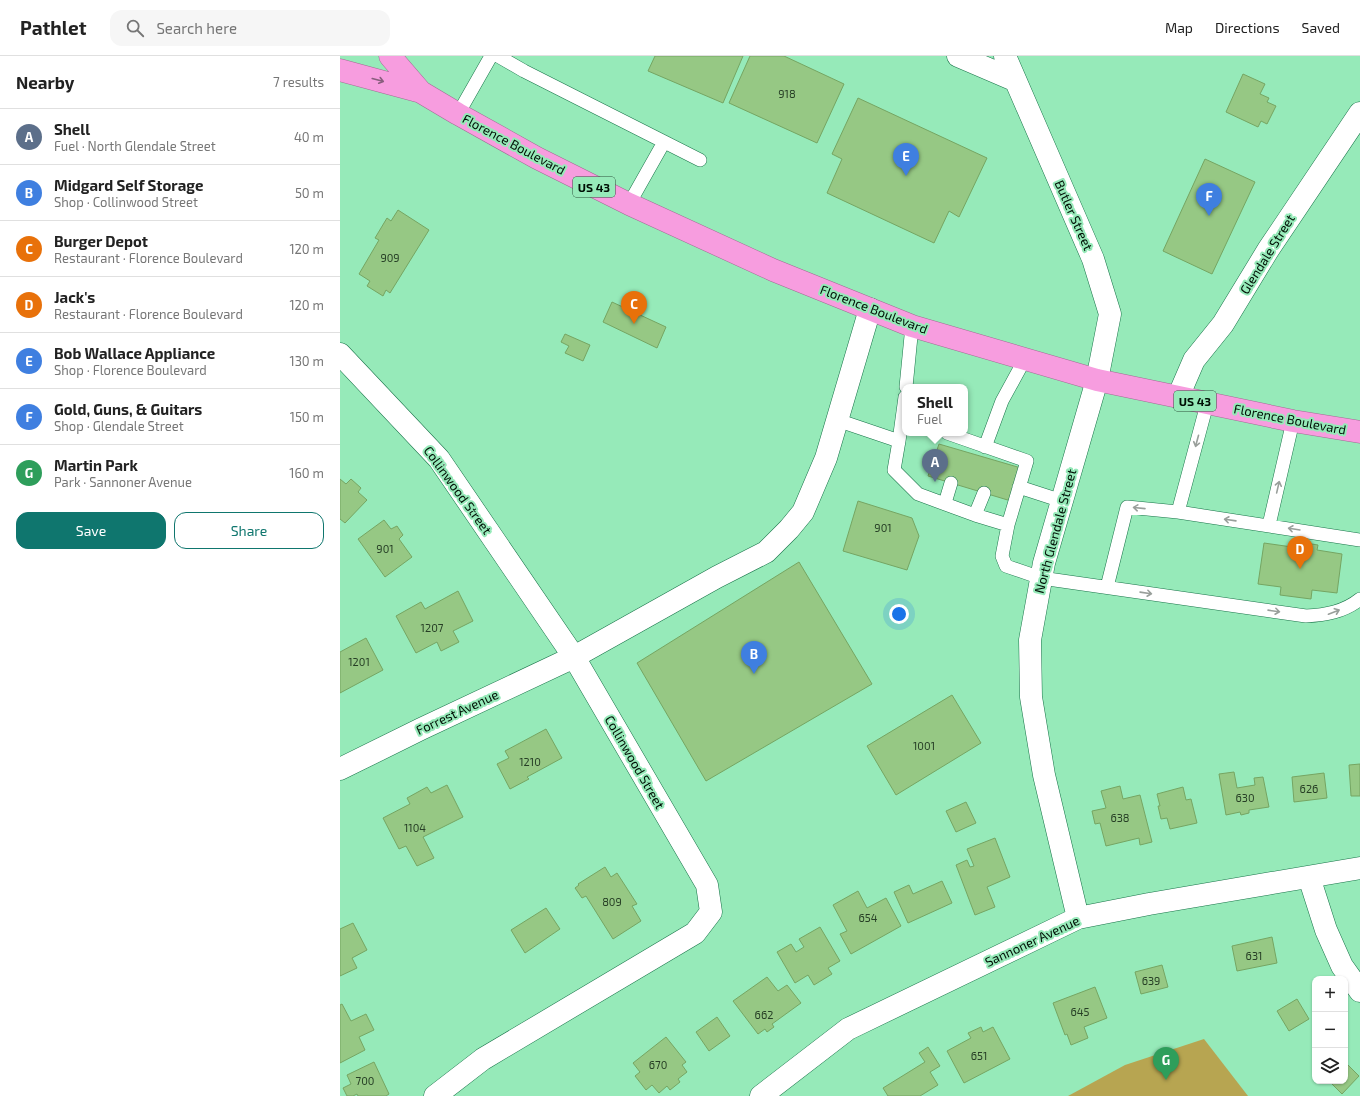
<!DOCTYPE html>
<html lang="en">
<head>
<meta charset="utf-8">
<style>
  :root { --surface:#fff; --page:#f6f6f6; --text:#222; --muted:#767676; --line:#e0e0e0; --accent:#0f766e }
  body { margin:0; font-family:"Exo 2",sans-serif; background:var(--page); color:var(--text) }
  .controls { position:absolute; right:12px; bottom:12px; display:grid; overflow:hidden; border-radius:8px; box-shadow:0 1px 3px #0004 }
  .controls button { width:36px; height:36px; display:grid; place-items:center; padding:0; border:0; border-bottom:1px solid var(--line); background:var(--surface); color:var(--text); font:20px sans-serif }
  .you { position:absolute; left:559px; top:558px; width:14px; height:14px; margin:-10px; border:3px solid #fff; border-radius:50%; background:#1a73e8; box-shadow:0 0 0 6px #1a73e833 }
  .badge { display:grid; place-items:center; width:26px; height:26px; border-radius:50%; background:var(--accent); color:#fff; font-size:13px; font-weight:700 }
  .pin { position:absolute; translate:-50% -33px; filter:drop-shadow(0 1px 2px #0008) }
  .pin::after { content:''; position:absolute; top:21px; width:14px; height:12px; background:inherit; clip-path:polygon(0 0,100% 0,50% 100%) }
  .popup { position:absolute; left:562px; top:328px; width:66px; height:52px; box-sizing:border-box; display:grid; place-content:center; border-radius:8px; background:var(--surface); filter:drop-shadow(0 1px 3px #0005); font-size:13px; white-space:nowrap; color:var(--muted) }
  .popup b { font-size:15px; color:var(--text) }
  .popup::after { content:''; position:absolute; left:50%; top:100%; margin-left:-8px; border:8px solid transparent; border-top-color:var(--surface) }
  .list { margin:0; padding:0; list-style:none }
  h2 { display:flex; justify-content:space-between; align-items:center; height:52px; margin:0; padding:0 16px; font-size:17px }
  h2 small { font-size:13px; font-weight:400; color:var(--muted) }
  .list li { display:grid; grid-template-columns:26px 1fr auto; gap:12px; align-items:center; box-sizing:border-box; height:56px; padding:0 16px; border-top:1px solid var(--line) }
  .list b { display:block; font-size:15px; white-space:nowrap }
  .list p { margin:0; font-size:13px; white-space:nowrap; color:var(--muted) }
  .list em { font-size:13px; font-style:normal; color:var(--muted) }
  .actions { display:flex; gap:8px; padding:12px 16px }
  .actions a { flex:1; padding:9px 0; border:1px solid var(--accent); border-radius:12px; text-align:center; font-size:14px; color:var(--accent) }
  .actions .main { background:var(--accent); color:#fff }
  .icon { flex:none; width:22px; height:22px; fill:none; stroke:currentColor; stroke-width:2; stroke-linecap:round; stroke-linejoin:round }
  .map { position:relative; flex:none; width:1020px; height:1040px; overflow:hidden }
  header { display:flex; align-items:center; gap:24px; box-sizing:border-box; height:56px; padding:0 20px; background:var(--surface); border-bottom:1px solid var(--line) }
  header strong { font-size:19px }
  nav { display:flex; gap:22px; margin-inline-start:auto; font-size:14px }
  .search { width:280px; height:36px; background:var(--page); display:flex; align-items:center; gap:10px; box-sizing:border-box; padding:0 14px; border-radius:12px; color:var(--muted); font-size:15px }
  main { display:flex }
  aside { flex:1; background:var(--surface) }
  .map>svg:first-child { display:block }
  .green { fill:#b7a551 }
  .building { fill:#96c884; stroke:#75a562 }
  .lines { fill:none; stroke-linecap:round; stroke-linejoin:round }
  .lane-casing { stroke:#187449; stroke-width:14 }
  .street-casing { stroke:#187449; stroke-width:23 }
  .highway-casing { stroke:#a16c93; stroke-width:23 }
  .lane { stroke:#fff; stroke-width:13 }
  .street { stroke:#fff; stroke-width:22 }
  .highway { stroke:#f79ddf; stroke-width:22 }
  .oneway { stroke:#885e7d }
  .oneway2 { stroke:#999f9b }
  .labels { text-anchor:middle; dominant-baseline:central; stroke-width:4; stroke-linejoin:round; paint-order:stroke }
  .number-label { font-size:11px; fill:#263e25 }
  .shield { fill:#96eab9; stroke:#2d513b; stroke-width:1 }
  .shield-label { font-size:12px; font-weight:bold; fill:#001005 }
  .street-label { font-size:13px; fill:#001005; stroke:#96eab9 }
</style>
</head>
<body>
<header>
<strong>Pathlet</strong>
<div class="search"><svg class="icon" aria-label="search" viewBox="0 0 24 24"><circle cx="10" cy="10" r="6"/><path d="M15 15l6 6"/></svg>Search here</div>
<nav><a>Map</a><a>Directions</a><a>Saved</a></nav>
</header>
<main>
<aside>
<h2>Nearby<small>7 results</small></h2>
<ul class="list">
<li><span class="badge" style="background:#5c6f8a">A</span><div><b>Shell</b><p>Fuel · North Glendale Street</p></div><em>40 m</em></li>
<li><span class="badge" style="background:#3f7fe0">B</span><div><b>Midgard Self Storage</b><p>Shop · Collinwood Street</p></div><em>50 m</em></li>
<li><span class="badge" style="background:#e8710a">C</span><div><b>Burger Depot</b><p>Restaurant · Florence Boulevard</p></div><em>120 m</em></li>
<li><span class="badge" style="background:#e8710a">D</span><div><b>Jack's</b><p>Restaurant · Florence Boulevard</p></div><em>120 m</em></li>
<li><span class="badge" style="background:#3f7fe0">E</span><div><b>Bob Wallace Appliance</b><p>Shop · Florence Boulevard</p></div><em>130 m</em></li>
<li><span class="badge" style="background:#3f7fe0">F</span><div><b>Gold, Guns, &amp; Guitars</b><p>Shop · Glendale Street</p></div><em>150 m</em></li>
<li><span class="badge" style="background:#2e9e5b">G</span><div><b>Martin Park</b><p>Park · Sannoner Avenue</p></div><em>160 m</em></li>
</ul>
<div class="actions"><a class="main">Save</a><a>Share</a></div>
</aside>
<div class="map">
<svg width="1020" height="1040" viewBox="0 0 1020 1040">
  <rect width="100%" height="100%" fill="#96eab9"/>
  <path class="green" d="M 864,983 L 908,1040 L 728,1040 L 785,1009 Z"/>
  <path class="building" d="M 315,0 L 403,0 L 383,47 L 308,15 Z
    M 410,0 L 444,0 L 504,28 L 477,87 L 389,47 Z
    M 903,18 L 925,28 L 920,38 L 929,42 L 927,46 L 936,50 L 927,68 L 921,65 L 918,71 L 886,56 Z
    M 518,42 L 647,102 L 619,161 L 609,155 L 594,187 L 487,137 L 502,103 L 492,98 Z
    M 865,103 L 915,126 L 872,218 L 823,195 Z
    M 58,154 L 89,174 L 50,237 L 46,234 L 43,240 L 27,230 L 30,225 L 19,218 L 39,184 L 35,182 L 47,162 L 51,165 Z
    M 272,246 L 326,271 L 317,292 L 263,266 Z
    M 225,278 L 250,289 L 243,305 L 225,297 L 229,290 L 221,286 Z
    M 599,388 L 681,412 L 671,445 L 588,420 Z
    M 0,423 L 6,428 L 11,423 L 21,432 L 18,436 L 27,444 L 5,467 L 0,463 Z
    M 518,445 L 572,462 L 579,480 L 567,514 L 503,495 Z
    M 44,464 L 51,473 L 57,470 L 63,479 L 59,483 L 72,501 L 45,521 L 18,483 Z
    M 953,485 L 978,489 L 977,494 L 1002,498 L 997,537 L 972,534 L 971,543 L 940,539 L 941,531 L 918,528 L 924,487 L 952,491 Z
    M 459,506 L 532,628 L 366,725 L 297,607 Z
    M 118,535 L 133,565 L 113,575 L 119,586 L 101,595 L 97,586 L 76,597 L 56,560 L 81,546 L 85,553 Z
    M 26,582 L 43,614 L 0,637 L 0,596 Z
    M 612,639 L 641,687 L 556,739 L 527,690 Z
    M 206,673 L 222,702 L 187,721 L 189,723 L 170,733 L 157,708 L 169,702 L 165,695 Z
    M 1020,708 L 1020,740 L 1011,740 L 1009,709 Z
    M 894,716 L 897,732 L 915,729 L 914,722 L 923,721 L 929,751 L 909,754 L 909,757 L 901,759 L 900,756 L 886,759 L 879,718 Z
    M 984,717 L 987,742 L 954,746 L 952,721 Z
    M 107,729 L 123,761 L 83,781 L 94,802 L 77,810 L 66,790 L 59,793 L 43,762 L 70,748 L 67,742 L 87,731 L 91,737 Z
    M 780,730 L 783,743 L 800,739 L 812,786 L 800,789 L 799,782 L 766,790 L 760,767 L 755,768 L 752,755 L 766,752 L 761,735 Z
    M 843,731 L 846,744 L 851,743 L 857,767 L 830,773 L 827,762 L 821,763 L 818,750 L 820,750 L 817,738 Z
    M 626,746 L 636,767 L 616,776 L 606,755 Z
    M 655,782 L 670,821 L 647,831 L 655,851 L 635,859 L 616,809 L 627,804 L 630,811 L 634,810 L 627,793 Z
    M 265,811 L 271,821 L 277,817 L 297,848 L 292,850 L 301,865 L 273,883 L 246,840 L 242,842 L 235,832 L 239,829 L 238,828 Z
    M 602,825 L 612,847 L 568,867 L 554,836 L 569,829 L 573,838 Z
    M 518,835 L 527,852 L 546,842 L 561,870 L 511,898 L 500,878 L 507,875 L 493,849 Z
    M 206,852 L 220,873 L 185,897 L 171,874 Z
    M 13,867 L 27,894 L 12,902 L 17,912 L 0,920 L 0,873 Z
    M 480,871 L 500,905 L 488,912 L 492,918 L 474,929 L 468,919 L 455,927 L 437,896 L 451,888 L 456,896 L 464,891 L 459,883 Z
    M 932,881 L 937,907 L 897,915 L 892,890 Z
    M 822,909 L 828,931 L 801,938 L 795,916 Z
    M 427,921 L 438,935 L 447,929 L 461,947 L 432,968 L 434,971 L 427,976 L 425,973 L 418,978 L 393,945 Z
    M 755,931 L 767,962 L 744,971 L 748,982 L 731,989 L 727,978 L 725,979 L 713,947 Z
    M 957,943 L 969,963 L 949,975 L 937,955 Z
    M 2,948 L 11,965 L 26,958 L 34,974 L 19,981 L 25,994 L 0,1007 L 0,949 Z
    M 377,961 L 390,980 L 369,995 L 356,976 Z
    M 641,971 L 643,976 L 653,971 L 670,1003 L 624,1027 L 607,995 L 631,982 L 628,977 Z
    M 326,981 L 346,1006 L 342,1009 L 347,1016 L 338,1023 L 340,1026 L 330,1034 L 327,1030 L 319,1037 L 312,1029 L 306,1034 L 295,1020 L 300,1016 L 293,1007 Z
    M 588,991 L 600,1010 L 590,1016 L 598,1029 L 580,1040 L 548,1040 L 543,1032 L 585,1006 L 579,997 Z
    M 34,1006 L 49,1038 L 46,1040 L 18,1040 L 17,1038 L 13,1040 L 7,1040 L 3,1032 L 11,1028 L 7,1019 Z
    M 1005,1006 L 1019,1020 L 1002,1038 L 989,1025 L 1005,1025 Z"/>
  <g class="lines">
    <defs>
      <path id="lane" d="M 158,0 L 184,15 L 360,104
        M 118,58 L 151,0
        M 289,148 L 324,86
        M 566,331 L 572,270
        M 497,364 L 559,385 L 565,341
        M 607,377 L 687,405 L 668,469
        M 559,385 L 554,414 L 578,438 L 635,459 L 668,469 L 662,500 L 666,510 L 701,522 L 966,560 C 985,559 1004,556 1020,543
        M 645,391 L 662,345 L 685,303
        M 679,431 L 722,445
        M 605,447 L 611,427
        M 838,456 L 867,348
        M 635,459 L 644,437
        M 929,469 L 953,365
        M 767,531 L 787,451 L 838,456 L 1020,484"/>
      <path id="street" d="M 618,0 L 674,24
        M 665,0 L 753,203 L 770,258 L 757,324 L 704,507 L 690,584 L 691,641 L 704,719 L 738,862
        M 0,298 L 99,403 L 234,601 L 367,829 L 371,856 L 355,877 L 143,1003 L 95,1040
        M 838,341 L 854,304 L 883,268 L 928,194 L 1020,57
        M 0,713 L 81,673 L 234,601 L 377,521 L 426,496 L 449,473 L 463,456 L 486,402 L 530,253
        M 969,821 L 986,874 L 1002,910 L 1020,935
        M 421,1040 L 508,973 L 738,862 L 809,848 L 1020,812"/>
      <path id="highway" d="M 50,0 L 81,36
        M 0,14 L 81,36 L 118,58 L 197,102 L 289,148 L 433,214 L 572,270 L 757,324 L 953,365 L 1020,376"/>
    </defs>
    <use href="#lane" class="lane-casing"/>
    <use href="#street" class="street-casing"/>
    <use href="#highway" class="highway-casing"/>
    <use href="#lane" class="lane"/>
    <use href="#street" class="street"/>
    <use href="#highway" class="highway"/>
  </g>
  <defs><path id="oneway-shaft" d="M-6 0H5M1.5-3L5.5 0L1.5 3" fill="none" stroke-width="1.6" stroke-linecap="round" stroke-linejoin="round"/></defs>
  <use class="oneway" href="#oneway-shaft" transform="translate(38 24) rotate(15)"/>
  <g class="oneway2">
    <use href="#oneway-shaft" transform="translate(857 385) rotate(105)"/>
    <use href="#oneway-shaft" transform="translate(938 431) rotate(-77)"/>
    <use href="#oneway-shaft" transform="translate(799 452) rotate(-174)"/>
    <use href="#oneway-shaft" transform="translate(890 464) rotate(-172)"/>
    <use href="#oneway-shaft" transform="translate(954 473) rotate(-171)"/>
    <use href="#oneway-shaft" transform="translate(806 537) rotate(8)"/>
    <use href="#oneway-shaft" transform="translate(934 555) rotate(8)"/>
    <use href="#oneway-shaft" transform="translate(994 556) rotate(-21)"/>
  </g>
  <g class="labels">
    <g class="number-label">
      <text x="447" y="37">918</text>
      <text x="50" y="201">909</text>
      <text x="543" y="471">901</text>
      <text x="45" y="492">901</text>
      <text x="92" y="571">1207</text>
      <text x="19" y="605">1201</text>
      <text x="584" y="689">1001</text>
      <text x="190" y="705">1210</text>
      <text x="969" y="732">626</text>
      <text x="905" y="741">630</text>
      <text x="780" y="761">638</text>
      <text x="75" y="771">1104</text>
      <text x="272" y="845">809</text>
      <text x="528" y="861">654</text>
      <text x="914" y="899">631</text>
      <text x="811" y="924">639</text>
      <text x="740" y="955">645</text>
      <text x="424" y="958">662</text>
      <text x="639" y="999">651</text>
      <text x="318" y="1008">670</text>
      <text x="25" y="1024">700</text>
    </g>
    <g class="shield">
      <rect x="233" y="121" width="42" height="20" rx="3"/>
      <rect x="834" y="335" width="42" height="20" rx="3"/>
    </g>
    <g class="shield-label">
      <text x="254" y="131">US 43</text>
      <text x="855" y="345">US 43</text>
    </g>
    <g class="street-label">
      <text transform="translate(174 88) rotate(28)">Florence Boulevard</text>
      <text transform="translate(734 159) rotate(66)">Butler Street</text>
      <text transform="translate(927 198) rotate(-58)">Glendale Street</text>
      <text transform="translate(534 253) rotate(21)">Florence Boulevard</text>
      <text transform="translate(950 363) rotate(11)">Florence Boulevard</text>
      <text transform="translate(118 434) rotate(54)">Collinwood Street</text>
      <text transform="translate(715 475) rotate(-75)">North Glendale Street</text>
      <text transform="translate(117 656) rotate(-25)">Forrest Avenue</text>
      <text transform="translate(295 706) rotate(60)">Collinwood Street</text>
      <text transform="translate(692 885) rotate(-25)">Sannoner Avenue</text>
    </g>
  </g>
</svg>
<div class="controls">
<button>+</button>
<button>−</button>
<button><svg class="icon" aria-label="layers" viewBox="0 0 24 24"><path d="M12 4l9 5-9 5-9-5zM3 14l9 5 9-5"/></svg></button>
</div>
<div class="you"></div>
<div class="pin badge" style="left:595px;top:426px;background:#5c6f8a">A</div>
<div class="popup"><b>Shell</b>Fuel</div>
<div class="pin badge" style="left:414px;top:618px;background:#3f7fe0">B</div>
<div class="pin badge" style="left:294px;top:268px;background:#e8710a">C</div>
<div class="pin badge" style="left:960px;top:513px;background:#e8710a">D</div>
<div class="pin badge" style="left:566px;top:120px;background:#3f7fe0">E</div>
<div class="pin badge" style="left:869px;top:160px;background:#3f7fe0">F</div>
<div class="pin badge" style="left:826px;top:1024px;background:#2e9e5b">G</div>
</div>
</main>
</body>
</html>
